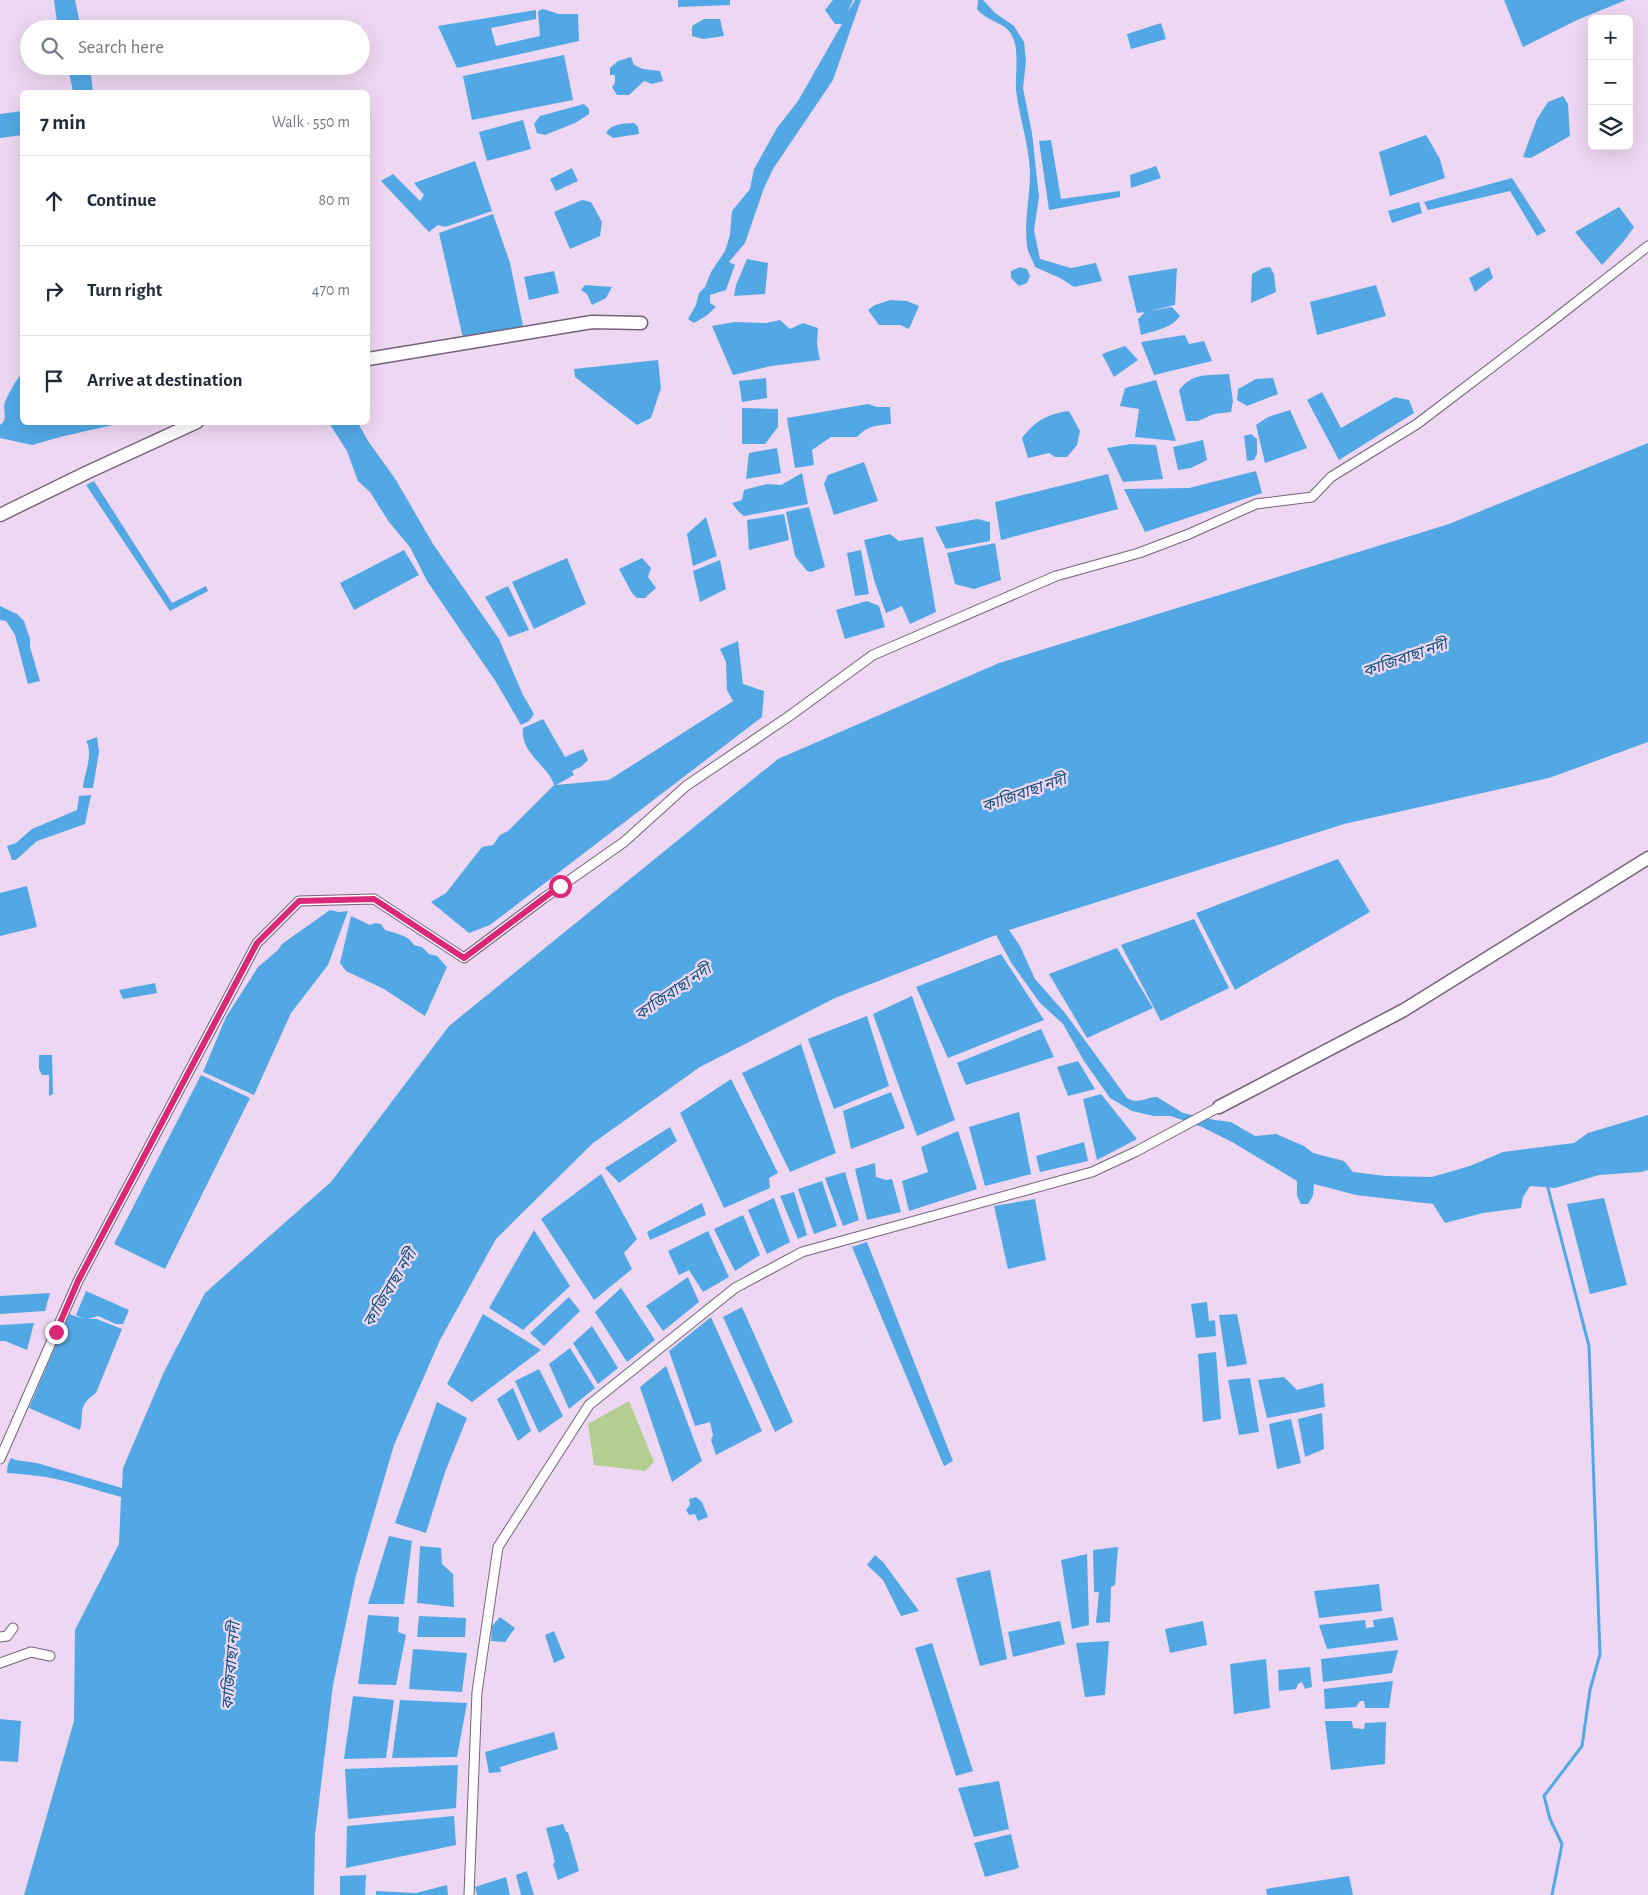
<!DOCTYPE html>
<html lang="en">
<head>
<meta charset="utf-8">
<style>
  :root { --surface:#fff; --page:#f6f6f7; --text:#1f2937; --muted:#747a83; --line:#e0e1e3 }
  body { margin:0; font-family:"Alegreya Sans","Noto Sans Bengali",sans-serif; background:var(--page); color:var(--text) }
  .controls { position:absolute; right:15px; top:15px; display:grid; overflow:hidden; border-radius:8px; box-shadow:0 5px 20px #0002 }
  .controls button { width:45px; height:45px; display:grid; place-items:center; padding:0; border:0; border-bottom:1px solid var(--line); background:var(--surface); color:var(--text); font:25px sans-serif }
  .stop { position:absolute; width:15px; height:15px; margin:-11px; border:4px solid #db2777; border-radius:50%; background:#fff }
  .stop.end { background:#db2777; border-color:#fff; box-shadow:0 1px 5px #0008 }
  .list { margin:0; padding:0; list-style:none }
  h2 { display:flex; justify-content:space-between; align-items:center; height:65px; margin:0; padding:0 20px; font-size:21px }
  h2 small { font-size:16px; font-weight:400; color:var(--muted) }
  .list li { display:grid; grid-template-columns:32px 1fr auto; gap:15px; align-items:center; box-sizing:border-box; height:90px; padding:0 20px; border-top:1px solid var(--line) }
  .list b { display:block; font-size:19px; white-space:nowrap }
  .list em { font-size:16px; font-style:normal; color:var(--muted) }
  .icon { flex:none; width:28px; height:28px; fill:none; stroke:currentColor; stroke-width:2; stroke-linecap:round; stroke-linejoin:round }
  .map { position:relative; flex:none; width:1648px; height:1895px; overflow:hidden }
  .search { position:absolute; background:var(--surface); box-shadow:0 5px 20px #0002; left:20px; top:20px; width:350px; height:55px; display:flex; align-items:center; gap:12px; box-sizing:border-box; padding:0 18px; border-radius:28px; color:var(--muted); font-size:19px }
  .panel { position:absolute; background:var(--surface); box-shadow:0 5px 20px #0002; left:20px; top:90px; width:350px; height:335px; border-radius:8px }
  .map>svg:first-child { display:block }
  .green { fill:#b4ce92 }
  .water { fill:#52a8e5 }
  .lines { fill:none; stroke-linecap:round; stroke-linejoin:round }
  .stream { stroke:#52a8e5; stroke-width:3 }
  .street-casing { stroke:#756279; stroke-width:11 }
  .secondary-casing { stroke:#756279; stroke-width:15 }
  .street { stroke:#fff; stroke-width:9 }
  .secondary { stroke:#fff; stroke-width:12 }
  .route { stroke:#db2777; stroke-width:6 }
  .labels { text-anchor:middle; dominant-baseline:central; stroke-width:4.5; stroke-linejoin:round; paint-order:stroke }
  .water-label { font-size:16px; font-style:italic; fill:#15567e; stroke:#eed7f2 }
</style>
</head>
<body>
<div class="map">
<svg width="1648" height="1895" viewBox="0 0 1648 1895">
  <rect width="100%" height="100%" fill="#eed7f2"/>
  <path class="green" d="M 629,1401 L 654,1462 L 645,1471 L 594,1465 L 588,1424 Z"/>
  <path class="water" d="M 54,0 L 75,0 L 81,29 L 58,29 Z
    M 678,0 L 730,0 L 730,5 L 678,7 Z
    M 833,0 L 853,0 L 847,13 L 855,0 L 861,0 L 833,80 L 773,169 L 764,188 L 745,243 L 729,262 L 735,265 L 726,290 L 710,295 L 710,303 L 716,307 L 706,316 L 694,323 L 688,319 L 696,305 L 699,293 L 705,287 L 711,272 L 725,251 L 730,235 L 732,211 L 750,189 L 754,169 L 777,128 L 798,101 L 842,24 L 835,24 L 825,10 Z
    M 978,0 L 983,0 L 995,13 L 1014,26 L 1024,42 L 1026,61 L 1023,88 L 1032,133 L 1039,197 L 1034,230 L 1040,259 L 1071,268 L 1096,263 L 1102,281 L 1074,287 L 1060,278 L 1035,267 C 1033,260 1028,253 1027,246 C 1024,221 1030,197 1030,173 C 1029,144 1019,117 1016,89 C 1015,72 1021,43 1008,30 C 1001,22 987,21 977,9 Z
    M 1504,0 L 1626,0 L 1577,20 L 1523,47 Z
    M 543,9 L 559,14 L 578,14 L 579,41 L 457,68 L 438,26 L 536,10 L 536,19 L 491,28 L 496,46 L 540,36 L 538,11 Z
    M 704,19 L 720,19 L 724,36 L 703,39 L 692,36 L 692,26 Z
    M 1161,23 L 1166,39 L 1131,49 L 1127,34 Z
    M 564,55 L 573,100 L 472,120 L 463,76 Z
    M 631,57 L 634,65 L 643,69 L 660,71 L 663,81 L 652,84 L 644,81 L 629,95 L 617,95 L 612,87 L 615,83 L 615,75 L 610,75 L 610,68 L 618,61 Z
    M 68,66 L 90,66 L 93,92 L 73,92 Z
    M 1563,96 L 1568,104 L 1570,136 L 1531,158 L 1523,157 L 1537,119 L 1548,102 Z
    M 584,104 L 589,109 L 589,114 L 575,123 L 545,135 L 537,133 L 534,124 L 540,116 Z
    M 22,111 L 22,135 L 0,138 L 0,114 Z
    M 523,120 L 531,149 L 487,161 L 479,132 Z
    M 634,123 L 638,127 L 639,134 L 613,138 L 606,133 C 612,123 623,124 634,123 Z
    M 1426,135 L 1440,159 L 1445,178 L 1390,196 L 1379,152 Z
    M 1051,140 L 1061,199 L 1120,191 L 1120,197 L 1049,210 L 1039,141 Z
    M 475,161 L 492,211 L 445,227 L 438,225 L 429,232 L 381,181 L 393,174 L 420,201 L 424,195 L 414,183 Z
    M 1156,166 L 1161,178 L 1131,188 L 1130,175 Z
    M 572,168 L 578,181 L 556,191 L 550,179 Z
    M 1512,178 L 1546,231 L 1537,236 L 1510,191 L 1428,210 L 1424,202 Z
    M 582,200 L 591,202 L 602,222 L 600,236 L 570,249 L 554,212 Z
    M 1419,202 L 1422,213 L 1392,223 L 1388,211 Z
    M 1619,207 L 1634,227 L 1624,241 L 1602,265 L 1575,232 Z
    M 493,214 L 510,263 L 523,326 L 463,338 L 439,233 Z
    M 747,259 L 768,263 L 765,294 L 734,296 L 736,285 Z
    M 1020,267 L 1027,269 L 1030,276 L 1027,283 L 1019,286 L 1011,278 L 1011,271 Z
    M 1270,267 L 1274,274 L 1276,292 L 1251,303 L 1252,274 L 1263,268 Z
    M 1489,267 L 1493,278 L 1475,292 L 1469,278 Z
    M 1177,268 L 1175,305 L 1150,311 L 1172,307 L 1180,316 C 1172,328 1154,331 1141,335 L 1138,319 L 1145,312 L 1137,313 L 1128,276 Z
    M 554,271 L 559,293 L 529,300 L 524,277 Z
    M 585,285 L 612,287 L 606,298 L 592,305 L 587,294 L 581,290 Z
    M 1376,285 L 1386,316 L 1317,335 L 1310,302 Z
    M 890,300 L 907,301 L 919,306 L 909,329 L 900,325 L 879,325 L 868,310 L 875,305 Z
    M 780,320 L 790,329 L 803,323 L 818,328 L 817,344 L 820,360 L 771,366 L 733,375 L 712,326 L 734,322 L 766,323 Z
    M 1185,335 L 1189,344 L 1204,341 L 1212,361 L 1154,375 L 1141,342 Z
    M 1125,346 L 1138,360 L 1114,377 L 1102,354 Z
    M 658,360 L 661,388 L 651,418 L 637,425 L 575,377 L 574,369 Z
    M 22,373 L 22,422 L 122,423 L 64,436 L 32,445 L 0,438 L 0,425 C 9,419 2,411 5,402 C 9,392 16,381 22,373 Z
    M 1229,374 L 1233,401 L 1231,412 L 1214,414 L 1198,421 L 1186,421 L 1179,390 C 1194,372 1206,376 1229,374 Z
    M 766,378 L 767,398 L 742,402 L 739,381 Z
    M 1273,378 L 1278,394 L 1247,406 L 1237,400 L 1238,389 L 1256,379 Z
    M 1156,380 L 1176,441 L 1135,437 L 1139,409 L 1120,406 L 1125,388 Z
    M 1322,392 L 1341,428 L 1395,397 L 1409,400 L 1414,413 L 1339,460 L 1307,400 Z
    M 868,404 L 877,407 L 890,407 L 891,424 C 877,425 867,426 857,437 L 831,437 L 812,450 L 814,465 L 795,468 L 787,418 Z
    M 742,408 L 778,409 L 778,427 L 765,444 L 742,444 Z
    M 1290,410 L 1307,448 L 1265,463 L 1256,425 L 1268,417 Z
    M 1069,411 L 1080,431 L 1077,445 L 1067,457 L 1055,457 L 1049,453 L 1028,458 L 1022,438 C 1035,421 1047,414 1069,411 Z
    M 329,423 L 358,423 L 368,441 L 396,480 L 433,544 L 499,639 L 523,695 L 534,714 L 529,721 L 521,725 L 496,682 L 427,581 L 410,547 L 389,522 L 370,492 L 358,481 L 347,451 Z
    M 1251,434 L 1257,439 L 1257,454 L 1254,460 L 1247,461 L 1244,436 Z
    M 1203,440 L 1207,460 L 1191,468 L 1178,470 L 1173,447 Z
    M 1648,443 L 1648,742 L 1549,778 L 1344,824 L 1009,930 L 1020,946 L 1035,979 L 1065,1013 L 1127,1098 C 1138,1105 1146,1097 1157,1097 L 1183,1113 L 1215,1120 L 1231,1122 L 1255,1136 L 1276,1134 L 1304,1146 L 1313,1153 L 1344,1161 L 1353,1172 L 1386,1176 L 1432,1177 L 1470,1166 L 1503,1152 L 1574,1143 L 1588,1133 L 1648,1115 L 1648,1170 L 1641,1172 L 1599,1175 L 1555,1188 L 1530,1186 L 1523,1197 L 1521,1208 L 1483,1213 L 1445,1223 L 1433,1204 L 1356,1195 L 1314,1184 L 1313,1196 L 1308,1204 L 1301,1204 L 1297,1196 L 1297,1181 L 1232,1142 L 1202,1127 L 1171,1116 L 1154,1116 L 1132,1111 L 1110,1098 L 1084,1061 L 1063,1024 L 1040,1003 L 1012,964 L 996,935 L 835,998 L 700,1067 L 593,1143 L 496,1239 L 440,1340 L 394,1445 L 356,1575 L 333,1685 L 315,1835 L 314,1895 L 24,1895 L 74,1721 L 75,1630 L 119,1544 L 121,1497 C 96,1490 72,1482 46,1477 C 33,1475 20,1474 7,1473 C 7,1467 8,1463 11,1458 L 16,1460 L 37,1463 L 122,1488 L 123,1468 L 164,1372 L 205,1293 L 331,1182 L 449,1026 L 778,759 L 999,663 L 1449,524 Z
    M 1131,444 L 1156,445 L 1163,479 L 1123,482 L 1107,448 Z
    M 777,448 L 781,473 L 746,479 L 749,453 Z
    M 864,462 L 878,501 L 834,515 L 824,484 L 828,475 Z
    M 1256,471 L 1262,493 L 1145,532 L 1124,489 L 1189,488 Z
    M 802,473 L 808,504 L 744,516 L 738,511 L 732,503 L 742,500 L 744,490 L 767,484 L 781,485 Z
    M 1108,474 L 1118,509 L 1001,540 L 995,502 Z
    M 94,481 L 172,603 L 206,586 L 208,591 L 170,611 L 86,485 Z
    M 809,507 L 825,567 L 811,572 L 807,571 L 795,556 L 786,512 Z
    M 784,514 L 789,540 L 749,550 L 747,520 Z
    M 706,517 L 717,556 L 693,566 L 687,534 Z
    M 977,519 L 990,522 L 990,541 L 946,549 L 935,527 Z
    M 890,534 L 899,541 L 923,537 L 936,612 L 910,624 L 902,606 L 886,613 L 875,583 L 865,544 L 864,540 Z
    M 995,543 L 1001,580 L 974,589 L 955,584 L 947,553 Z
    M 404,550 L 419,575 L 354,610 L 340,583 Z
    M 861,550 L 869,594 L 855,596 L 847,553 Z
    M 567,558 L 586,604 L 534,629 L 512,582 Z
    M 642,558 L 651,568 L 648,577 L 656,588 L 645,598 L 637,598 L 632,593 L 619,569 Z
    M 720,560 L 726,589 L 700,602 L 693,571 Z
    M 508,586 L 529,630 L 509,637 L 485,597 Z
    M 867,601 L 879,606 L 885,627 L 845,639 L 836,610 Z
    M 0,606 L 17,614 L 24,621 L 30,639 L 30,647 L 40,681 L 28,684 L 15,635 L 6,621 L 0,620 Z
    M 738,641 L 743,684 L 764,691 L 762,717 L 490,925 L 469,933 L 431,902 L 446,893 L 482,847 L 493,845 L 500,835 L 508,831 L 554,785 C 548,765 520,754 523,728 L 543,719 L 565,757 L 583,749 L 588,760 L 582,766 L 572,771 L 574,775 L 556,785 L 609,780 L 733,701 L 727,690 L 726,662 L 720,649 Z
    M 97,737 L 99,752 L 93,788 L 83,788 C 84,774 94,754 86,741 Z
    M 91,795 L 85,824 L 37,841 L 16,860 L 12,860 L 7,846 L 16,843 L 32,829 L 77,810 L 79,796 Z
    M 1338,859 L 1370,912 L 1235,990 L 1196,913 Z
    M 27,886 L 37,927 L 0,936 L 0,893 Z
    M 330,910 L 339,912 L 348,911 L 328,965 L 291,1013 L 254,1095 L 203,1072 L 226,1017 L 258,967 L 278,950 L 282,944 Z
    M 351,916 L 370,925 L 375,923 L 381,924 L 385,930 C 396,934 407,934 414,945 L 422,947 L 429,954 L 437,956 L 447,967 L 425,1016 L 384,989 L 346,971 L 340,963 Z
    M 1194,919 L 1229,988 L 1161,1021 L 1121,945 Z
    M 1117,948 L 1153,1008 L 1087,1038 L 1049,974 Z
    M 1001,954 L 1044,1020 L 948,1058 L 916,987 Z
    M 155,983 L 157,993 L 123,999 L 119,990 Z
    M 912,996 L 955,1120 L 917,1136 L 873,1014 Z
    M 867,1016 L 889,1086 L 834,1109 L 808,1039 Z
    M 1041,1029 L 1054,1057 L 966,1085 L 957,1063 Z
    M 801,1044 L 836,1153 L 790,1172 L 742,1073 Z
    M 39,1055 L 52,1055 L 53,1094 L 49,1096 L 49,1075 L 42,1075 L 39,1069 Z
    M 1078,1061 L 1095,1089 L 1068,1096 L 1057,1067 Z
    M 201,1075 L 250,1098 L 165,1269 L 114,1244 Z
    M 731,1079 L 778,1173 L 769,1178 L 770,1188 L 724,1208 L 680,1113 Z
    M 891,1092 L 905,1128 L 851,1149 L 843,1111 Z
    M 1101,1094 L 1137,1139 L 1097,1160 L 1083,1099 Z
    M 1019,1112 L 1031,1174 L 985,1186 L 969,1127 Z
    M 670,1127 L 677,1141 L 619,1183 L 605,1168 Z
    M 958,1131 L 977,1189 L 909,1211 L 902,1181 L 928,1172 L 921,1147 Z
    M 1084,1142 L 1088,1161 L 1040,1172 L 1036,1156 Z
    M 875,1163 L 876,1177 L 886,1180 L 892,1179 L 901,1212 L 867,1220 L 855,1169 Z
    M 845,1172 L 859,1220 L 843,1226 L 825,1178 Z
    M 601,1174 L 637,1239 L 624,1253 L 632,1269 L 594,1300 L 541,1219 Z
    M 822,1181 L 837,1226 L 814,1234 L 798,1189 Z
    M 794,1192 L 807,1235 L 798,1239 L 780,1196 Z
    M 774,1198 L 790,1242 L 767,1254 L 748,1210 Z
    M 1604,1198 L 1627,1285 L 1590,1294 L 1567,1204 Z
    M 1035,1199 L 1046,1260 L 1008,1269 L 994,1206 Z
    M 702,1203 L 706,1215 L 650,1240 L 647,1232 Z
    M 743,1215 L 760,1255 L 735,1271 L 714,1229 Z
    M 534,1230 L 570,1286 L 523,1330 L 489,1308 Z
    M 708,1231 L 729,1277 L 703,1292 L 689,1270 L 679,1275 L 668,1251 Z
    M 867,1242 L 953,1461 L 944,1466 L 852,1247 Z
    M 688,1277 L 699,1302 L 663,1331 L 646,1306 Z
    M 621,1288 L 655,1340 L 627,1362 L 595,1312 Z
    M 86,1291 L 129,1310 L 123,1324 L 116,1324 L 98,1316 L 88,1319 L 97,1319 L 122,1329 L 96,1393 C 76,1407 85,1412 80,1430 L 29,1408 L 69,1314 L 84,1319 L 76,1315 Z
    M 50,1293 L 45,1311 L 0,1314 L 0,1296 Z
    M 569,1297 L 580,1311 L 544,1346 L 530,1333 Z
    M 1207,1302 L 1209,1321 L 1215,1320 L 1216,1336 L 1196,1338 L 1191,1304 Z
    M 742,1307 L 793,1422 L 775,1432 L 723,1317 Z
    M 483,1314 L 541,1350 L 472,1402 L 447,1384 Z
    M 1237,1314 L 1247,1364 L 1227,1367 L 1219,1315 Z
    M 711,1317 L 762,1431 L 716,1455 L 711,1440 L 713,1435 L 710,1422 L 695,1426 L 669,1351 Z
    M 34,1323 L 27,1350 L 5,1341 L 0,1341 L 0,1325 Z
    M 592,1326 L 618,1368 L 598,1384 L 573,1343 Z
    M 570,1348 L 595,1388 L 569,1409 L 549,1364 Z
    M 1216,1352 L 1221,1419 L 1203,1422 L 1198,1354 Z
    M 666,1366 L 702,1461 L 672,1482 L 640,1387 Z
    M 539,1369 L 563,1416 L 539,1433 L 515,1381 Z
    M 1284,1377 L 1297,1390 L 1323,1383 L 1325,1407 L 1267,1418 L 1258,1380 Z
    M 1250,1378 L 1259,1432 L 1239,1435 L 1228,1380 Z
    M 513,1388 L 531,1431 L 518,1441 L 497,1399 Z
    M 437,1402 L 467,1418 L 445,1472 L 426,1533 L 395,1523 Z
    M 1322,1413 L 1324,1449 L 1305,1457 L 1298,1419 Z
    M 1291,1419 L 1301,1463 L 1277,1469 L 1269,1424 Z
    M 696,1497 L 702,1502 L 708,1517 L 698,1521 L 695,1514 L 689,1515 L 686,1510 L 690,1505 L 689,1499 Z
    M 389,1536 L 412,1541 L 404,1604 L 368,1604 Z
    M 420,1546 L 441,1548 L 442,1564 L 453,1574 L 454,1607 L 417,1603 Z
    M 1118,1547 L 1115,1585 L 1111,1587 L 1110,1622 L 1096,1623 L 1099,1592 L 1094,1592 L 1093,1550 Z
    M 1087,1554 L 1089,1625 L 1072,1629 L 1061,1560 Z
    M 875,1555 L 883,1562 L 919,1611 L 901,1616 L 883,1580 L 867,1565 Z
    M 990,1570 L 1007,1659 L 980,1666 L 956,1578 Z
    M 1379,1584 L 1382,1611 L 1319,1618 L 1314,1591 Z
    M 368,1615 L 399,1617 L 398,1632 L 406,1635 L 396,1685 L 358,1684 Z
    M 419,1616 L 466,1618 L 465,1637 L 417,1637 Z
    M 500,1617 L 515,1628 L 505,1642 L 491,1641 L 492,1626 Z
    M 1393,1617 L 1398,1640 L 1327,1649 L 1319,1625 L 1365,1620 L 1366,1628 L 1374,1627 L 1373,1620 Z
    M 1060,1621 L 1065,1644 L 1013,1657 L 1008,1632 Z
    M 1203,1621 L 1207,1645 L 1170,1653 L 1165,1629 Z
    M 554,1631 L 565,1658 L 554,1663 L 545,1635 Z
    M 1109,1641 L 1105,1695 L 1085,1697 L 1076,1643 Z
    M 932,1643 L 973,1771 L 956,1776 L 915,1648 Z
    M 413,1649 L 467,1653 L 462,1692 L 409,1689 Z
    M 1398,1650 L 1392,1673 L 1323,1682 L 1321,1659 Z
    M 1266,1659 L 1270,1708 L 1234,1714 L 1230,1664 Z
    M 1310,1667 L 1312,1687 L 1305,1689 L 1302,1682 L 1298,1684 L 1296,1689 L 1279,1691 L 1278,1670 Z
    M 1393,1681 L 1389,1708 L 1365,1708 L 1364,1701 L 1360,1701 L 1356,1707 L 1325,1709 L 1324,1689 Z
    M 353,1696 L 394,1700 L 386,1758 L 344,1759 Z
    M 400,1700 L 467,1703 L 457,1757 L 392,1758 Z
    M 0,1719 L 21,1721 L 18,1762 L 0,1761 Z
    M 1325,1721 L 1352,1721 L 1353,1728 L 1364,1729 L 1365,1723 L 1386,1722 L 1385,1764 L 1331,1770 Z
    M 554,1732 L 558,1749 L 500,1767 L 501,1772 L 489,1773 L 485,1752 Z
    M 458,1765 L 456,1808 L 348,1819 L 345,1769 Z
    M 999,1781 L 1009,1829 L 974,1837 L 958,1788 Z
    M 454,1816 L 456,1845 L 346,1868 L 347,1826 Z
    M 563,1824 L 566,1832 L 568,1832 L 579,1871 L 558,1880 L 553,1864 L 555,1862 L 546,1828 Z
    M 1011,1834 L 1019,1868 L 985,1877 L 974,1843 Z
    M 527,1871 L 527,1872 L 534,1895 L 521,1895 L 516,1875 Z
    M 366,1875 L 365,1895 L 340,1895 L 340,1876 Z
    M 1349,1876 L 1353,1895 L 1267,1895 L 1266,1889 Z
    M 506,1877 L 510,1895 L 477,1895 L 475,1887 Z
    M 447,1885 L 448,1895 L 376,1895 L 376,1891 L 416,1893 Z"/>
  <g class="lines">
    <path class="stream" d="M 1548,1188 L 1589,1346 L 1600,1654 L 1590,1690 L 1582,1746 L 1544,1796 L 1550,1819 L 1562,1844 L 1552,1895"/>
    <defs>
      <path id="street" d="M 0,1459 L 78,1281 L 257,943 L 299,901 L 374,899 L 464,958 L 544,898 L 624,842 L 686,786 L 788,717 L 873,655 L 1056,576 L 1139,553 L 1189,534 L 1256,504 L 1312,497 L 1331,477 L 1417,424 L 1551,322 L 1648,246
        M 0,1637 L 7,1636 L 13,1628
        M 0,1663 L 31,1652 L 50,1656
        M 469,1895 L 477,1692 L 498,1547 L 589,1405 L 735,1288 L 802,1252 L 1092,1172 L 1135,1152 L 1219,1107"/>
      <path id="secondary" d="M 368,359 L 592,322 L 641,323
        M 0,515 L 88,472 L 197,422
        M 1219,1107 L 1404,1010 L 1648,858"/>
    </defs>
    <use href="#street" class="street-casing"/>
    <use href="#secondary" class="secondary-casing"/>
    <use href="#street" class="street"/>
    <use href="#secondary" class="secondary"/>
  </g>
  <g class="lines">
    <path class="route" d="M 56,1332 L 78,1281 L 257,943 L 299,901 L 374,899 L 464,958 L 560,886"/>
  </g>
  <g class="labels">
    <g class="water-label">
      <text transform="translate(1405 658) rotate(-19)">কাজিবাছা নদী</text>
      <text transform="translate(1024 793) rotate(-19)">কাজিবাছা নদী</text>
      <text transform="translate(673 992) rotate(-34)">কাজিবাছা নদী</text>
      <text transform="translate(390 1288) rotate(-59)">কাজিবাছা নদী</text>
      <text transform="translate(231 1666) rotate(-85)">কাজিবাছা নদী</text>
    </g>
  </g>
</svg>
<div class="controls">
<button>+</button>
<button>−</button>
<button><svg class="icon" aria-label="layers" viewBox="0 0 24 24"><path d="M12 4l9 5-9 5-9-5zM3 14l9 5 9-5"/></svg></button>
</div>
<div class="stop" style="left:560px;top:886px"></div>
<div class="stop end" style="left:56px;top:1332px"></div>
<div class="search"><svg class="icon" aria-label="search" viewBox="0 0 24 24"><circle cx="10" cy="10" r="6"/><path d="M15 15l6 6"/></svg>Search here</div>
<section class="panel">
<h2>7 min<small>Walk · 550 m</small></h2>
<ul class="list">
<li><svg class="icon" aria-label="ahead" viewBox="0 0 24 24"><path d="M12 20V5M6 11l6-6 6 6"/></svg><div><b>Continue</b></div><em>80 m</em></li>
<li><svg class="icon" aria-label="right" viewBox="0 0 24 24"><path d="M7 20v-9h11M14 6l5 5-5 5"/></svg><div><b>Turn right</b></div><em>470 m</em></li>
<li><svg class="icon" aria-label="arrive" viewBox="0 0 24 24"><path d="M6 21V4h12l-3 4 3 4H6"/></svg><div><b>Arrive at destination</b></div></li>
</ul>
</section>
</div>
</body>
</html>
